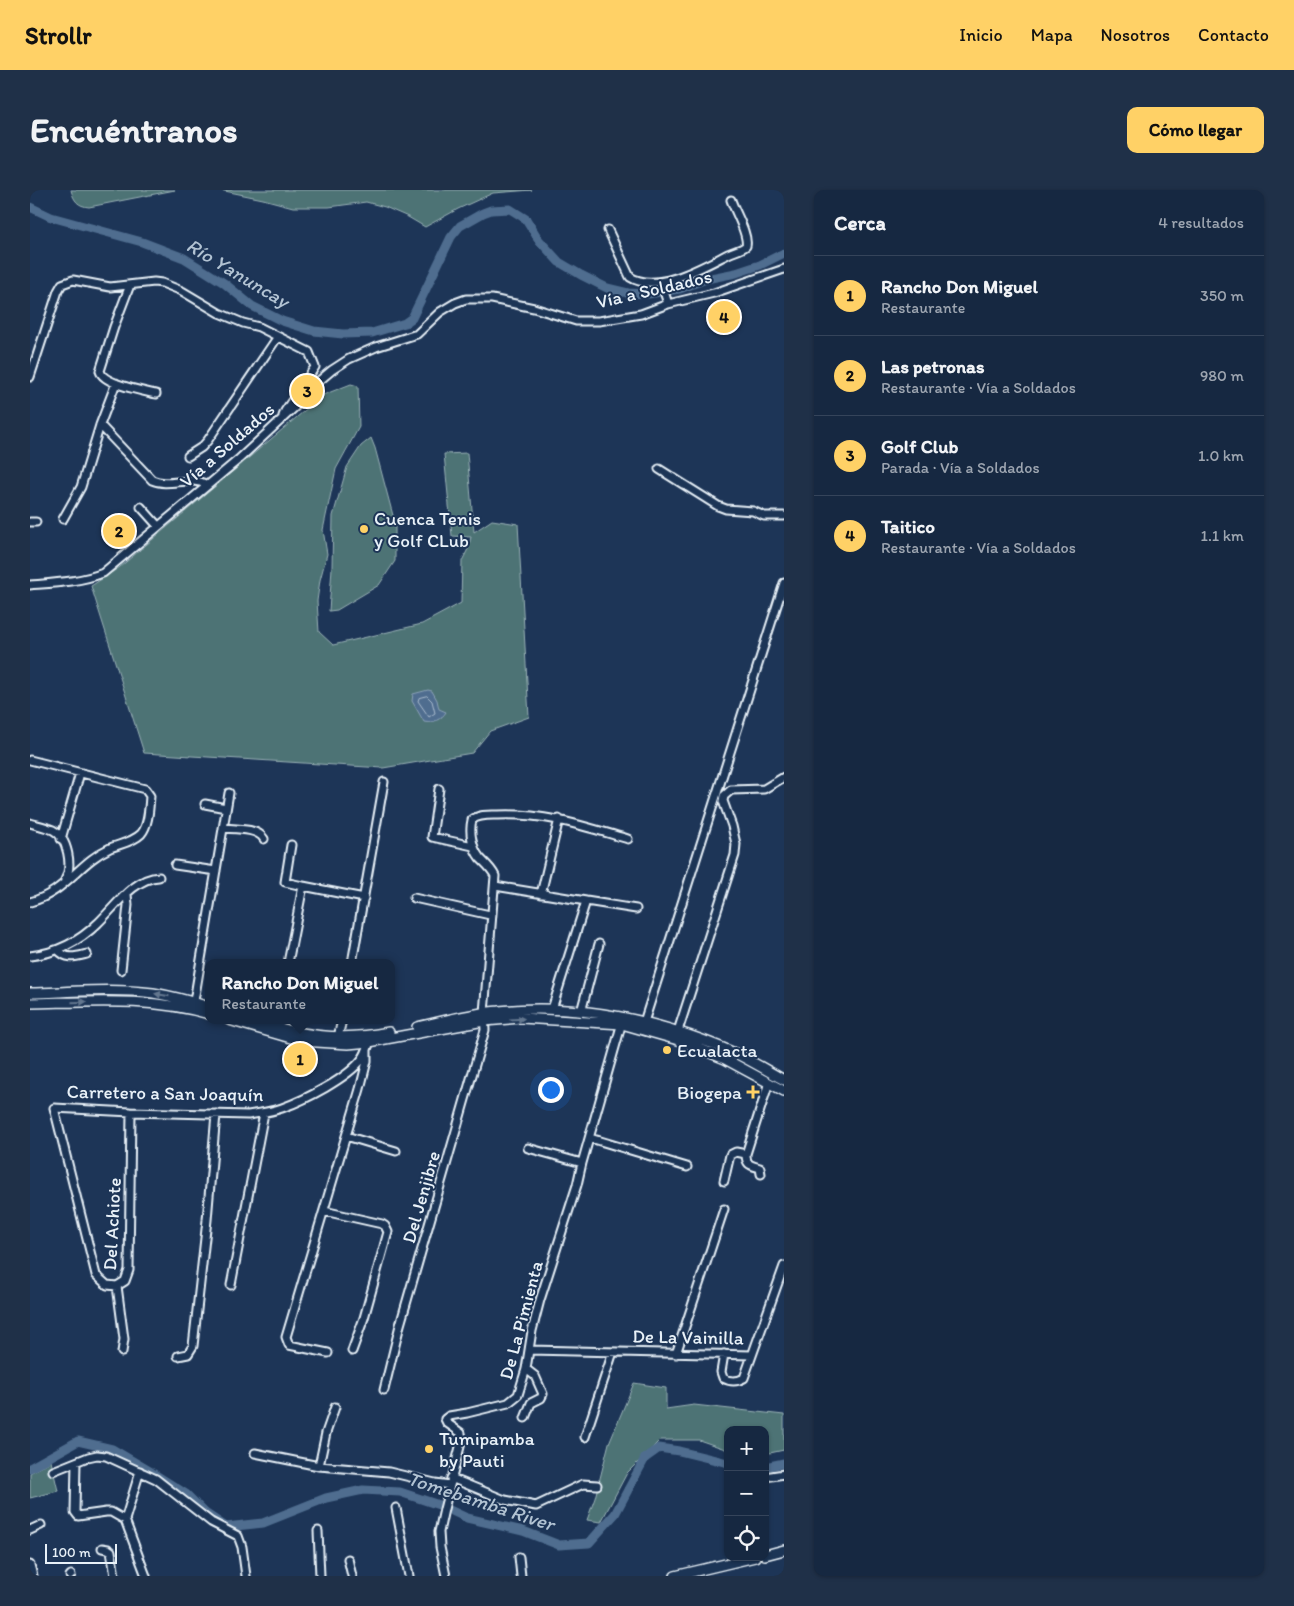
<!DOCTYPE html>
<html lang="es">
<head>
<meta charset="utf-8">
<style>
  :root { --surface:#162841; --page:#1f3048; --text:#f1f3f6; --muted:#9ea6b1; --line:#35445a; --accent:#ffd166 }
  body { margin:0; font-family:Itim,sans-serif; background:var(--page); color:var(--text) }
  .controls { position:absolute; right:15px; bottom:15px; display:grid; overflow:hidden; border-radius:10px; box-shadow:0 1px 4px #0004 }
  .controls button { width:45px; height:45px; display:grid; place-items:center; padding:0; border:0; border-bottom:1px solid var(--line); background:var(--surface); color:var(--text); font:25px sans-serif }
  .scale { position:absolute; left:15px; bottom:12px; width:72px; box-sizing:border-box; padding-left:5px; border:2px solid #e8f1f8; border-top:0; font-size:14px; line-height:18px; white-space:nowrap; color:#e8f1f8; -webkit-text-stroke:4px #1d3557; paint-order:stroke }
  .you { position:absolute; left:520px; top:899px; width:18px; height:18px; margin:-12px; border:4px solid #fff; border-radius:50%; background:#1a73e8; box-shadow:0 0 0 8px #1a73e833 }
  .badge { display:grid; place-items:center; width:32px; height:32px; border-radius:50%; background:var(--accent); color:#111; font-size:16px; font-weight:700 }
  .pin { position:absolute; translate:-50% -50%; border:2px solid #fff; box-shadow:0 1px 5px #0006 }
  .popup { position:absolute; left:175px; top:769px; width:190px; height:65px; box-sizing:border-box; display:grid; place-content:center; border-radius:10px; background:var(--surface); filter:drop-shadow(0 1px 4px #0005); font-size:16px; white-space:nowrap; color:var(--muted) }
  .popup b { font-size:19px; color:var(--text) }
  .popup::after { content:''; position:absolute; left:50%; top:100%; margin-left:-10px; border:10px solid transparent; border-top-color:var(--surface) }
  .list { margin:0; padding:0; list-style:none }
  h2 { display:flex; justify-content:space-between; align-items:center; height:65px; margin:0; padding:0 20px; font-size:21px }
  h2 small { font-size:16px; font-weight:400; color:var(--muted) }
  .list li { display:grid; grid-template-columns:32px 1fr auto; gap:15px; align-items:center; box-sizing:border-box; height:80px; padding:0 20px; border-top:1px solid var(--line) }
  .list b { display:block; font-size:19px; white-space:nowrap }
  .list p { margin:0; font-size:16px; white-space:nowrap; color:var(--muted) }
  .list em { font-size:16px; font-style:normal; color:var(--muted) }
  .icon { flex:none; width:28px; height:28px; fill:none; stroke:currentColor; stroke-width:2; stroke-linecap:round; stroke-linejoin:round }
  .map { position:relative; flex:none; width:754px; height:1386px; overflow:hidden; border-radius:10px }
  header { display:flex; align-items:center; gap:30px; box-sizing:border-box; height:70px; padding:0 25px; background:var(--accent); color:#111 }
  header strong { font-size:24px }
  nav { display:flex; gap:28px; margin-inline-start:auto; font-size:18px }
  .intro { display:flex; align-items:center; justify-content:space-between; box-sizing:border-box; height:120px; padding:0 30px }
  h1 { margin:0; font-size:35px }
  .button { padding:12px 22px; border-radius:10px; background:var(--accent); color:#111; font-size:18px; font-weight:700 }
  main { display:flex; gap:30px; padding:0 30px }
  aside { flex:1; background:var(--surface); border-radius:10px; box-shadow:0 1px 4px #0004 }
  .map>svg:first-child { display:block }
  .green { fill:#4d7375; stroke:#9ab2b6 }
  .water { fill:#4f6d8f; stroke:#8ca2b9 }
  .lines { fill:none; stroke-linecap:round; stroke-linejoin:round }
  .shore { stroke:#abbcce; stroke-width:1 }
  .river { stroke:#4f6d8f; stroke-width:9 }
  .minor-casing { stroke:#e8f1f8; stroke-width:11 }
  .major-casing { stroke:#e8f1f8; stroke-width:12 }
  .minor { stroke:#1d3557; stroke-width:7 }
  .major { stroke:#1d3557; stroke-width:9 }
  .oneway { fill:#64778f }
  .poi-dot { fill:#ffd166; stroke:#1d3557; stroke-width:2 }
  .labels { text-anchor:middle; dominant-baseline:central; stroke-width:4; stroke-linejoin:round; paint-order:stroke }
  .street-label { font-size:19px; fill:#e8f1f8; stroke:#1d3557 }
  .poi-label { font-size:19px; fill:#e8f1f8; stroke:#1d3557; text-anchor:start }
  .water-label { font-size:20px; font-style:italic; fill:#b2c3d3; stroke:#1d3557 }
</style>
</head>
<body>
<header>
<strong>Strollr</strong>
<nav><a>Inicio</a><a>Mapa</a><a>Nosotros</a><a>Contacto</a></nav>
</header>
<div class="intro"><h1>Encuéntranos</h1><a class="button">Cómo llegar</a></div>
<main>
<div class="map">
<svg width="754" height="1386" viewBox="0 0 754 1386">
  <rect width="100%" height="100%" fill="#1d3557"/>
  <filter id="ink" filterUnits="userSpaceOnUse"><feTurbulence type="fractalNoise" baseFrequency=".02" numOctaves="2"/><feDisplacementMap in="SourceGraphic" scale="10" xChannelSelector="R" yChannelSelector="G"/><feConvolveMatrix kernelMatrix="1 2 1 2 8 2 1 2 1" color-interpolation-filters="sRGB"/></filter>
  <g filter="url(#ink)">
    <path class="green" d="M 41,0 L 145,0 L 59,17 C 48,16 44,11 41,0 Z
      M 190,0 L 502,0 L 463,3 L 428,19 L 395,37 L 378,27 L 355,17 L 336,12 L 299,17 L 263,17 L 233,9 Z
      M 321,194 L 328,196 L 329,237 L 306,279 L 293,340 L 297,364 L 290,390 L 287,411 L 289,442 L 303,455 L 392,434 L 431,413 L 432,371 L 438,359 L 441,347 L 422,346 L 414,264 L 437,263 L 444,342 L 462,330 L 488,334 L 499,527 L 460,541 L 442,563 L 353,578 L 114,563 L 61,396 L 90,377 L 293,205 Z
      M 341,248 L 345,258 L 365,333 L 365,371 L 349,395 L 307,420 L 299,421 L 302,378 L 303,326 L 317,277 L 331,256 Z
      M 604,1193 L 636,1198 L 636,1219 L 664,1215 L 754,1225 L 754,1260 L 735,1264 L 735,1240 L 698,1240 L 698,1260 L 669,1250 L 630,1250 L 597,1283 L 571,1332 L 557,1330 L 565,1308 L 579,1253 Z
      M 21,1271 L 28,1301 L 0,1308 L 0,1283 Z"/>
    <path class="water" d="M 398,500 L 402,501 L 407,510 L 409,519 L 416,522 C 412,529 402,534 394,532 L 382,511 L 383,504 Z"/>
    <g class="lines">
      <path class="shore" d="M 397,506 L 402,511 L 405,523 L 399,527 L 388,511 L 389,508 Z"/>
      <path class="river" d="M 0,17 L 21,27 L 112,52 L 154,68 L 194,93 L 222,116 L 252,131 L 284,141 L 313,144 L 342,143 L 375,133 L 382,128 L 421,47 L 430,36 L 453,23 L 461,20 L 480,19 L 496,29 L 509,50 L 529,72 L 551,85 L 577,98 L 598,103 L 618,104 L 650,99 L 676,89 L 706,83 L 730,75 L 754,63
        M 735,1277 L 754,1273
        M 0,1278 L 48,1251 L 82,1259 L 121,1282 L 156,1304 L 175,1323 L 196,1337 L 233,1333 L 296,1308 L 333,1300 L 370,1302 L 409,1315 L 437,1328 L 493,1341 L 529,1355 L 559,1353 L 585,1324 L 615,1268 L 629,1258 L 649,1261 L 698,1273"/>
      <defs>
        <path id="minor" d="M 578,40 L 600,87 C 627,104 674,76 698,64 C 704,61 711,60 716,56 C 719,45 705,22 701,10
          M 631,92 L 638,114
          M 100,95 L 84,137 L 70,181 C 73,194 113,201 126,204
          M 0,187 L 28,101 L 32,94 L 43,90 L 80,97 L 124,92 L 132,93 L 152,101 L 189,123 L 213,133 L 229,137 L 279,162 L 285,177 L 255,221 L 253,226
          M 70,235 L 122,290 C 139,298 160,285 177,295
          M 158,266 L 172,257 L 178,250 L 247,148
          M 629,279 L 688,316 L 696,319 L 723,321 L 734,326 L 754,326
          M 111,317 L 128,336
          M 33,329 L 51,297 L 70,235 L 86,193
          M 0,332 L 6,332
          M 0,395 C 25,393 50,392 73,383 L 208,270 L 265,217 L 277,201 L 302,180 L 319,169 L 346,157 L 387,144 L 410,122 L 425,113 L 436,109 L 462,109 L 504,118 L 546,131 L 569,131 L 611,124 L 638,114 L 684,103 L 754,79
          M 0,570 L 115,599 L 120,606 C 119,617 119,635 111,644 C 103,652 90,654 80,658 C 49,672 35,703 0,712
          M 409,599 L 402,647 L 443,656
          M 175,614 L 196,618
          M 0,633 C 7,635 16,637 23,640 C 38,648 43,676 35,690
          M 193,638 C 205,639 228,638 234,649
          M 31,649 L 50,583
          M 145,675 L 186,681
          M 273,696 L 334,708
          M 465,696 L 556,711
          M 511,704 L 529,629
          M 384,708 L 460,725
          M 28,760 C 37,770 45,767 57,764
          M 0,766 C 26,763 49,752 68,733 C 85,717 104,688 129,687
          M 258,773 L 273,696 L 255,692 L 261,655
          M 322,773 L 354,592
          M 91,780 L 98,715 L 97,704
          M 163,817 L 199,603
          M 522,819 L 556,711 L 606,719
          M 551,822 L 569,754
          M 614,832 L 754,393
          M 648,841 L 705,665 L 706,654 L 702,636 L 693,611 L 694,606 L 701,600 L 734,599 L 754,587
          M 308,847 L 312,830
          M 101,922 L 99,1080 L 95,1091 L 87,1096 L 77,1095 L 66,1085 L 24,918 L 101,922 L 218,925 C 230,923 241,922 252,918 C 275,910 318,888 332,869 C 337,863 338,856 341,848
          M 316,946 L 366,961
          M 560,948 L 657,977
          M 498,958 L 552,973
          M 731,984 L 730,978 C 720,975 716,975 716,964 L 739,892
          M 694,991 L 700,965 L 706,962 L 716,964
          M 294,1021 L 352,1034 L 355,1036 L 358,1042 L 334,1128 L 322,1161
          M 201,1095 L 234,923
          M 87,1096 L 94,1149 L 92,1162
          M 500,1160 L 722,1165
          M 298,1163 L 259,1155 L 256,1147 L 330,899 L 337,871 L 337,860
          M 646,1164 L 694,1019
          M 694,1164 L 691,1182 L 693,1188 C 700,1192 707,1192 714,1188 L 754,1076
          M 148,1166 L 158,1164 L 163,1156 L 177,1030 L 186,924
          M 354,1200 L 370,1135 L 455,840 L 454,823 L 465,686 C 462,679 456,674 450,668 C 442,658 439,642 442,630 C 449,624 460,625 468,625 C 516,623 553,636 598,649
          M 495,1228 L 501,1213 L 511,1208 L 513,1204 L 505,1186 L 496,1179
          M 555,1247 L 583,1162
          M 225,1263 L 289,1276 L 359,1282 L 405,1293 L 420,1295
          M 46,1272 L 45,1322 L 48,1326 L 76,1322 L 81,1322 L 95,1330 L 110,1281
          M 289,1276 L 296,1243 L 305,1217
          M 23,1281 L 58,1267 L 67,1265 L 76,1266 L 126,1289 L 181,1332 L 208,1346 L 212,1357 L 216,1386
          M 735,1287 L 754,1284
          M 421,1288 L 475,1310 L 506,1316 L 553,1294 L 567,1295
          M 366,1318 L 379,1386
          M 95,1330 L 116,1386
          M 0,1340 L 11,1335
          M 288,1341 L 290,1386
          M 72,1358 L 78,1359 L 81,1361 L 85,1386
          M 489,1367 L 491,1386
          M 318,1369 L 322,1386
          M 0,1375 L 3,1386
          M 40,1386 L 41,1385
          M 416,1386 L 410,1357 L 409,1342 L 414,1319 L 432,1249 L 431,1243 L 417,1233 L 415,1229 L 419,1226 L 437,1223 L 478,1213 L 488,1205 L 496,1179 L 502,1141 L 510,1110 L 547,995 L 552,973 L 593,829"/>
        <path id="major" d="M 0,803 C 40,802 83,798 123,803 C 142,806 160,811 179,817
          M 0,813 C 61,812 120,807 179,824
          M 199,830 L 271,851 L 318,854 L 339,852 L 454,831 L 491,828 L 592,834 L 648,850 L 695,869 L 754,901
          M 221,830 C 269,845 309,852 359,842
          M 387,837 C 414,831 441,823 469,821 C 551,813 632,831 707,864 C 723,872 738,881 754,890
          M 735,1365 L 754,1360
          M 645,1386 L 725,1367"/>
      </defs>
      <use href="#minor" class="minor-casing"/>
      <use href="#major" class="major-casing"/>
      <use href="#minor" class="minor"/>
      <use href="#major" class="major"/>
    </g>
    <defs><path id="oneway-solid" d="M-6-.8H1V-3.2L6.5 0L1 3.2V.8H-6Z" transform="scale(1.25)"/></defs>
    <g class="oneway">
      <use href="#oneway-solid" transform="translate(132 805) rotate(-170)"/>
      <use href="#oneway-solid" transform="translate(49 812) rotate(-1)"/>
      <use href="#oneway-solid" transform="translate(487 829) rotate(-3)"/>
    </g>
  </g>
  <g class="poi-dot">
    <circle cx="334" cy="339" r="5"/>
    <circle cx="637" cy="860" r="5"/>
    <path d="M720.5 894.5h5v5h5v5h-5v5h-5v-5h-5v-5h5z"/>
    <circle cx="399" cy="1259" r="5"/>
  </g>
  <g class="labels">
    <g class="street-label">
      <text transform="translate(624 99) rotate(-13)">Vía a Soldados</text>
      <text transform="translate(197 255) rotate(-41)">Vía a Soldados</text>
      <text transform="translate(135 903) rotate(1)">Carretero a San Joaquín</text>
      <text transform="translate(391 1007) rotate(-74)">Del Jenjibre</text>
      <text transform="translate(82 1034) rotate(-87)">Del Achiote</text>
      <text transform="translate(491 1130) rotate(-75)">De La Pimienta</text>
      <text transform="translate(658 1147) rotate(1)">De La Vainilla</text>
    </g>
    <g class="poi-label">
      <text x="344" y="328">Cuenca Tenis<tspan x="344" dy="22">y Golf CLub</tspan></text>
      <text x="647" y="860">Ecualacta</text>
      <text x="712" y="902" text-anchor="end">Biogepa</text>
      <text x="409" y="1248">Tumipamba<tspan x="409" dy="22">by Pauti</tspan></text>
    </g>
    <g class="water-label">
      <text transform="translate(208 83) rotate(31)">Río Yanuncay</text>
      <text transform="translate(451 1311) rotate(18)">Tomebamba River</text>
    </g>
  </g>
</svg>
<div class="controls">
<button>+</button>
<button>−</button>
<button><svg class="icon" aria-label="locate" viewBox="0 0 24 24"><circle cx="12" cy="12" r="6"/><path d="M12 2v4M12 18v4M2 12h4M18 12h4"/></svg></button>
</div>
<div class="scale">100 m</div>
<div class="you"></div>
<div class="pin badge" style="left:270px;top:869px">1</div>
<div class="popup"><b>Rancho Don Miguel</b>Restaurante</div>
<div class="pin badge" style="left:89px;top:341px">2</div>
<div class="pin badge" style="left:277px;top:201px">3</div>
<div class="pin badge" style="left:694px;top:127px">4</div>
</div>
<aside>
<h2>Cerca<small>4 resultados</small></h2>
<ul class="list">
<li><span class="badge">1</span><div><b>Rancho Don Miguel</b><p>Restaurante</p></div><em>350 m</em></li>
<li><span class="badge">2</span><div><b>Las petronas</b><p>Restaurante · Vía a Soldados</p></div><em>980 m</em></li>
<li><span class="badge">3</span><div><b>Golf Club</b><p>Parada · Vía a Soldados</p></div><em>1.0 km</em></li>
<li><span class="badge">4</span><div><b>Taitico</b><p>Restaurante · Vía a Soldados</p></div><em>1.1 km</em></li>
</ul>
</aside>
</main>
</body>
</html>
